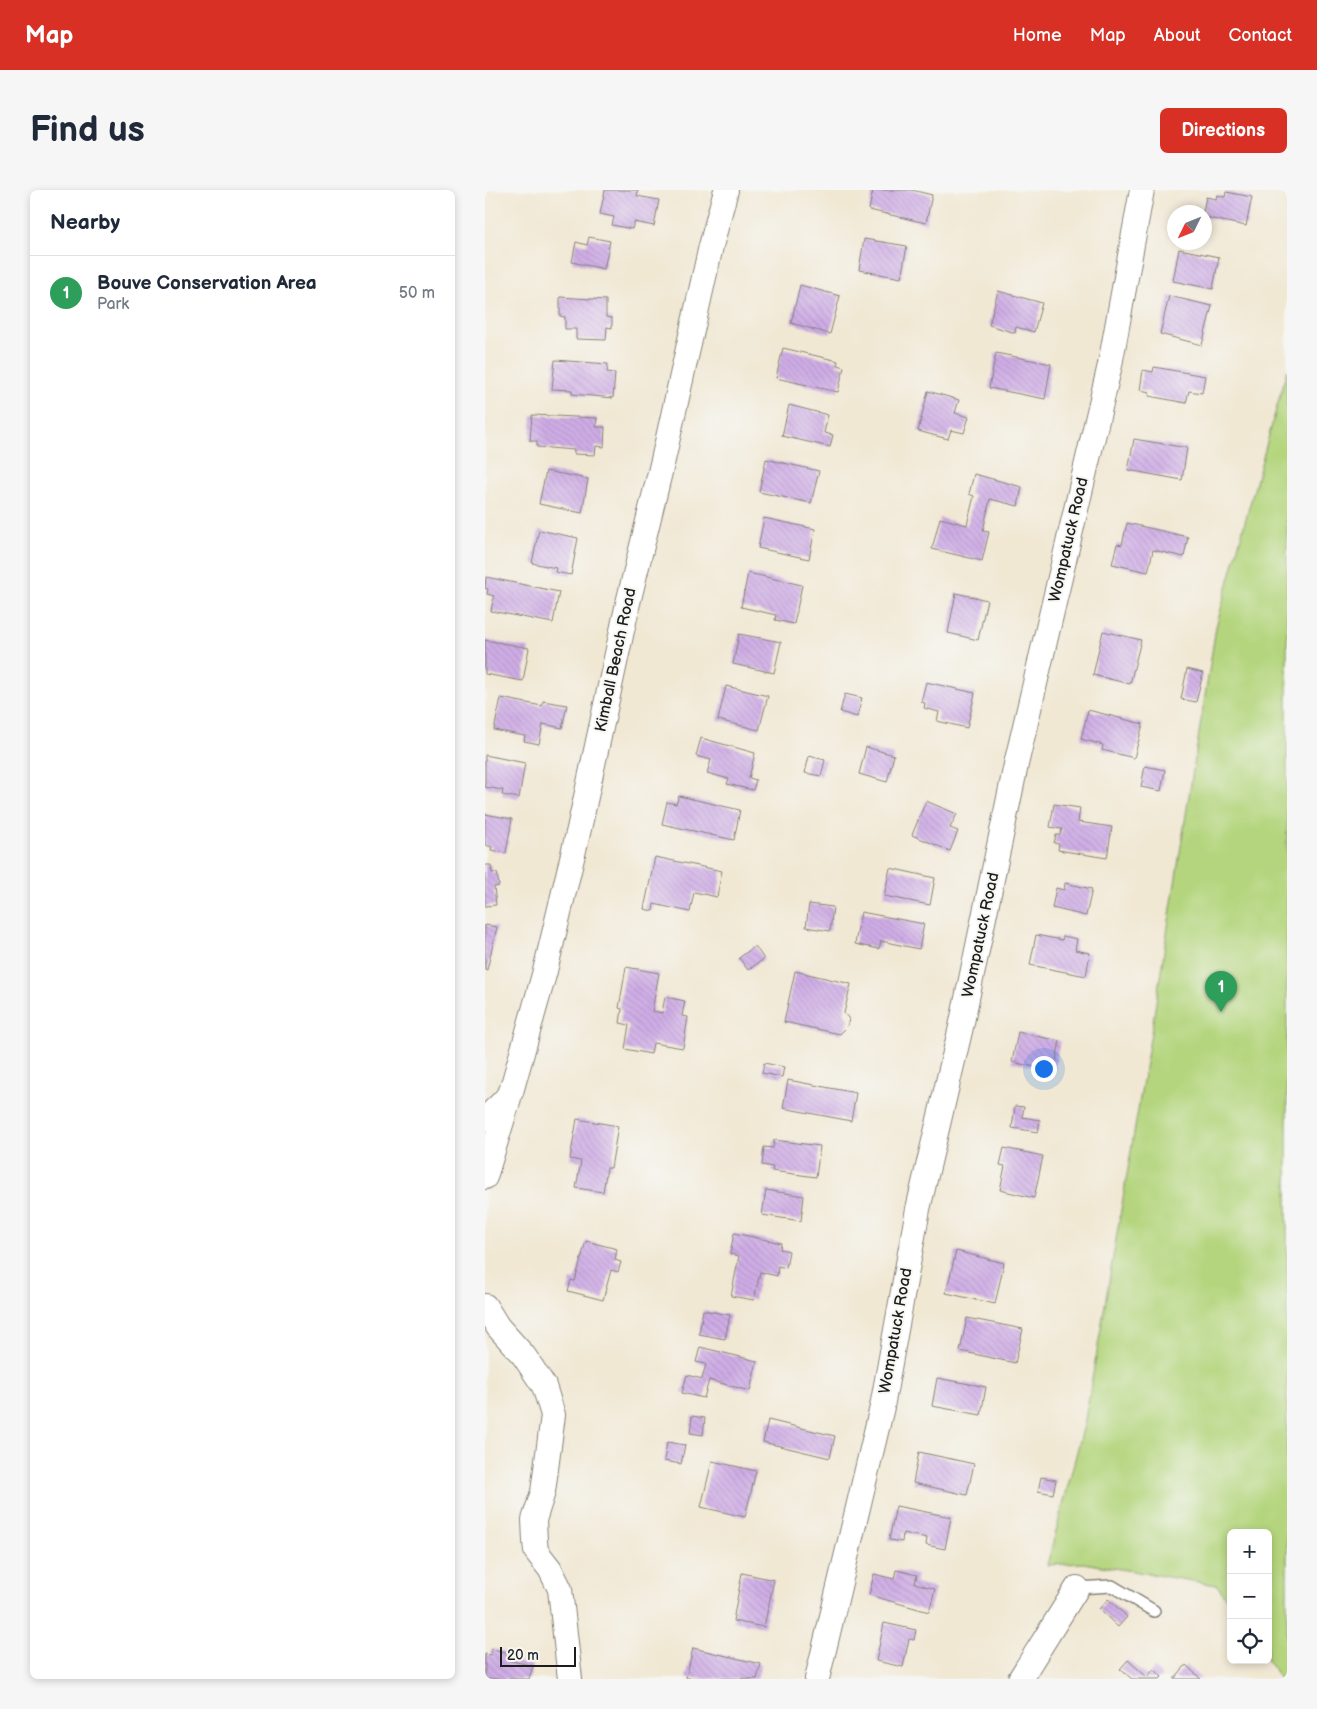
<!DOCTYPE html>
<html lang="en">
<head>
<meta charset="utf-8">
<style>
  :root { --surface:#fff; --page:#f6f6f7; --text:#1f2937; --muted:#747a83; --line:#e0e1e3; --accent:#d93025 }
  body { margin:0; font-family:"Balsamiq Sans",sans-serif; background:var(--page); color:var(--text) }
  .controls { position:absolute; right:15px; bottom:15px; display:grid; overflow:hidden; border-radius:8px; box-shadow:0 2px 8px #0003 }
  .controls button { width:45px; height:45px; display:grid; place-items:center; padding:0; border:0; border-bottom:1px solid var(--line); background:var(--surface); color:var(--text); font:25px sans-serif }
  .compass { position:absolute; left:682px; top:15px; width:45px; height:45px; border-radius:50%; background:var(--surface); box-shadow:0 2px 8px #0003; rotate:227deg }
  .scale { position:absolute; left:15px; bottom:12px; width:76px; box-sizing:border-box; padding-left:5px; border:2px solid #1c1c1c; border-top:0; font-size:14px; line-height:18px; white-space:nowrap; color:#1c1c1c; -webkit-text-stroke:4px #f6f6f2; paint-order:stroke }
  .you { position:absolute; left:558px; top:878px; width:18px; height:18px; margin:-12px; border:4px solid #fff; border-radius:50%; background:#1a73e8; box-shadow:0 0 0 8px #1a73e833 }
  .badge { display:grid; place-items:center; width:32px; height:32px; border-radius:50%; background:var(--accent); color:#fff; font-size:16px; font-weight:700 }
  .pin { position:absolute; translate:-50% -41px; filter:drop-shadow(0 1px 2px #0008) }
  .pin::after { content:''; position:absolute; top:26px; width:18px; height:15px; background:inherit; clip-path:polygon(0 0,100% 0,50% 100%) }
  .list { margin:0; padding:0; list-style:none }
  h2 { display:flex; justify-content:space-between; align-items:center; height:65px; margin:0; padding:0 20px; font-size:21px }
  h2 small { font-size:16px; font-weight:400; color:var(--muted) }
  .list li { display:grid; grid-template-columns:32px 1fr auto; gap:15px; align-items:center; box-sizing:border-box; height:75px; padding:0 20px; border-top:1px solid var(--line) }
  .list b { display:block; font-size:19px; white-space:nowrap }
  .list p { margin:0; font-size:16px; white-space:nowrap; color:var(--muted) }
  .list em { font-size:16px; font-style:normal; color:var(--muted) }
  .icon { flex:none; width:28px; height:28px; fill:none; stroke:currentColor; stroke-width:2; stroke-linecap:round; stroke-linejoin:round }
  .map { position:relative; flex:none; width:802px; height:1489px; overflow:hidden; border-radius:8px }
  header { display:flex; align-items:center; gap:30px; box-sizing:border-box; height:70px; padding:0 25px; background:var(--accent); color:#fff }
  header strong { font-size:24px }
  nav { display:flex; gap:28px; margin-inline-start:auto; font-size:18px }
  .intro { display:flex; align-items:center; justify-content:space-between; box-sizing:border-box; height:120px; padding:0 30px }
  h1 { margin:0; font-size:35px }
  .button { padding:12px 22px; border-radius:8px; background:var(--accent); color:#fff; font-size:18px; font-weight:700 }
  main { display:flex; gap:30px; padding:0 30px }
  aside { flex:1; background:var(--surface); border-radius:8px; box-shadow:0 2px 8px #0003 }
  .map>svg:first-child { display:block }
  .green { fill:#b4d57d; stroke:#68784c }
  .building { fill:url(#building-back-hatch) }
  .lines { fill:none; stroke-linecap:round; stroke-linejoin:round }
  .lane-casing { stroke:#868278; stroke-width:14 }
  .street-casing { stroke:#868278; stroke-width:26 }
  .lane { stroke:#fff; stroke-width:11 }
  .street { stroke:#fff; stroke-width:24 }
  .labels { text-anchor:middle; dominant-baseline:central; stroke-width:4; stroke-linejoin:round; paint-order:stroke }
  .street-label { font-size:16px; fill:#1c1c1c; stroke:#f6f6f2 }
</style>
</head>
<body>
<header>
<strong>Map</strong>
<nav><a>Home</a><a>Map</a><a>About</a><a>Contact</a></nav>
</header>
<div class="intro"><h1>Find us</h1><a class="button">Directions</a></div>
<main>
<aside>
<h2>Nearby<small></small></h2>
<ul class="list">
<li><span class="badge" style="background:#2e9e5b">1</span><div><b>Bouve Conservation Area</b><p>Park</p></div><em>50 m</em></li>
</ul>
</aside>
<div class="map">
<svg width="802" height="1489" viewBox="0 0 802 1489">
  <defs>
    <pattern id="building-back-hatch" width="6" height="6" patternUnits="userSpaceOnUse" patternTransform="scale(1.25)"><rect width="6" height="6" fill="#cfade6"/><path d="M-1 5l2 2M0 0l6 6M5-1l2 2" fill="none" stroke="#b194c5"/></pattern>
  </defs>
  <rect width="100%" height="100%" fill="#f6f6f2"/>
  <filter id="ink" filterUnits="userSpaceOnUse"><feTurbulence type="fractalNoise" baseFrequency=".02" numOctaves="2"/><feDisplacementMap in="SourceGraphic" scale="10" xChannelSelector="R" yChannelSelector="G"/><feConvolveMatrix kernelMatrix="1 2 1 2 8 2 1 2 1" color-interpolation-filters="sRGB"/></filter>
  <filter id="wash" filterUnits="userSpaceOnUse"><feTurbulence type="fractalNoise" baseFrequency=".0096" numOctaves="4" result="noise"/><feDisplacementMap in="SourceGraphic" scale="20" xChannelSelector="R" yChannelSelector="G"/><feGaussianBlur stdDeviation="1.12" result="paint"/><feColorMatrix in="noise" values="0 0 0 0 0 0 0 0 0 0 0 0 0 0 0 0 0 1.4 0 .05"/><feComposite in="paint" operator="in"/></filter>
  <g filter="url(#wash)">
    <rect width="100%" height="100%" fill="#f1e8d4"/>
    <path class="green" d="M 802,180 L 802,1489 L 795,1489 L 782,1470 L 783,1343 L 746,1343 L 746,1416 L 732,1395 L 598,1373 L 562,1375 L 599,1235 L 614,1150 L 667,837 L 731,437 Z"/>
    <g id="blocks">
      <path class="building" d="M 120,0 L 153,0 L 152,6 L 174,10 L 169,36 L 149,32 L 147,39 L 127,35 L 129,27 L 115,24 Z
        M 388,0 L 427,0 L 447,5 L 441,33 L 384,20 Z
        M 741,2 L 767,7 L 761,36 L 719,27 L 718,22 L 721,7 L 731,9 L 732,5 L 740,7 Z
        M 104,47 L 125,51 L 119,79 L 87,72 L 91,52 L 102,55 Z
        M 379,49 L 422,56 L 416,88 L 374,80 Z
        M 694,59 L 734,67 L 728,99 L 688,91 Z
        M 315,95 L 355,106 L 345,144 L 306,133 Z
        M 513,101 L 557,113 L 549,142 L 531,137 L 530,143 L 504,135 Z
        M 684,106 L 727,116 L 717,155 L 675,144 Z
        M 75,107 L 121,110 L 121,127 L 127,128 L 127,138 L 122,137 L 121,150 L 91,149 L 91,139 L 80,139 L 80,127 L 75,126 Z
        M 298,158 L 353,171 L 352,175 L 359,177 L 353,202 L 291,188 Z
        M 511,163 L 566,174 L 560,209 L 504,198 Z
        M 70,170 L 123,174 L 122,182 L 130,183 L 128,208 L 87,204 L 87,200 L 67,199 Z
        M 669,177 L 720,186 L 717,203 L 704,201 L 701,213 L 664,206 L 665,202 L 655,200 L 658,180 L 668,182 Z
        M 443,201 L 474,210 L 470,223 L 484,227 L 479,243 L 466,240 L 463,249 L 433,241 Z
        M 304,215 L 343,225 L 339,243 L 348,245 L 345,257 L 297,246 Z
        M 47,225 L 112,228 L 111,237 L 120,237 L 119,257 L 111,256 L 110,265 L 89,264 L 89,260 L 52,257 L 52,251 L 45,251 Z
        M 649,249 L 702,258 L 697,290 L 643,280 Z
        M 281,269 L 334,281 L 326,313 L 274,302 Z
        M 61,281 L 103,289 L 97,323 L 54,314 Z
        M 489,284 L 537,297 L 533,316 L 505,309 L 498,341 L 504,342 L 497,371 L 447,359 L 455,328 L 482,335 L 489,306 L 484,304 Z
        M 279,328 L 330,339 L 324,369 L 273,358 Z
        M 642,333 L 703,347 L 699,367 L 668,360 L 663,382 L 627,374 L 632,354 L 637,355 Z
        M 54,340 L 93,348 L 86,385 L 70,382 L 71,378 L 47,373 Z
        M 263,383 L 317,395 L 309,434 L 290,430 L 291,425 L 256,417 Z
        M 1,387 L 74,402 L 68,433 L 6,421 L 9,406 L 2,404 L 3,399 L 0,398 Z
        M 471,403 L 502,410 L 493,450 L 463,443 Z
        M 618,441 L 656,450 L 645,494 L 608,485 Z
        M 254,444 L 296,452 L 289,483 L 248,474 Z
        M 0,450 L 44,458 L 38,491 L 0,484 Z
        M 702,479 L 718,483 L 711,512 L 696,509 Z
        M 441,492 L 490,503 L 482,538 L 452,531 L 454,522 L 439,518 L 440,513 L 436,512 Z
        M 241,496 L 283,506 L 274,540 L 233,530 Z
        M 360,504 L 377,508 L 372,527 L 355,522 Z
        M 16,508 L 57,516 L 58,511 L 82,515 L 77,538 L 58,534 L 54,554 L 39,551 L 40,546 L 9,540 Z
        M 603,520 L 658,534 L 649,568 L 617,560 L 618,555 L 596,549 Z
        M 216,548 L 270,563 L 264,588 L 271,590 L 268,600 L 242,594 L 244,589 L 222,583 L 226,570 L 211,566 Z
        M 381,557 L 409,565 L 402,592 L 374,584 Z
        M 0,565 L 40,573 L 34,608 L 17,605 L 18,600 L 0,597 Z
        M 324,566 L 340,570 L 336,586 L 320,583 Z
        M 660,576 L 680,580 L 676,601 L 656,597 Z
        M 194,606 L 255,620 L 249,650 L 177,634 L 182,612 L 191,614 Z
        M 441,611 L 472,624 L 465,638 L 473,641 L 465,661 L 427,645 Z
        M 569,614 L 595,618 L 593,632 L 627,637 L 622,668 L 573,660 L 574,654 L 569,653 L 571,645 L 575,645 L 577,639 L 565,637 Z
        M 0,624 L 27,629 L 21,663 L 6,660 L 7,657 L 0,655 Z
        M 170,667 L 237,681 L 232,707 L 209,702 L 205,722 L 169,714 L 168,721 L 159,719 Z
        M 0,675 L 6,675 L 7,683 L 12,683 L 14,696 L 9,697 L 11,715 L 0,716 Z
        M 405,678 L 450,688 L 445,715 L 399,706 Z
        M 580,693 L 607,699 L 601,726 L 567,718 L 571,698 L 579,700 Z
        M 324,714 L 348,717 L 345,741 L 321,737 Z
        M 376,722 L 439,734 L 434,759 L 396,751 L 394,759 L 370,754 Z
        M 0,735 L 12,737 L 2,780 L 0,779 Z
        M 551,745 L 577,750 L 578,746 L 592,749 L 590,760 L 605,763 L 601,786 L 545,775 Z
        M 270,756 L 279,769 L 263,780 L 254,768 Z
        M 141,777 L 174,783 L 167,821 L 177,823 L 180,807 L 200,811 L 197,826 L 203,827 L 198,858 L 168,853 L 166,864 L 140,859 L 144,835 L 135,833 L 137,819 L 134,818 Z
        M 310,781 L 366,794 L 359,823 L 364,829 L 362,837 L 355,844 L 299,832 Z
        M 533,842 L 575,851 L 569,881 L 527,872 Z
        M 279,873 L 299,877 L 297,887 L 277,883 Z
        M 303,890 L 371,903 L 366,931 L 298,918 Z
        M 530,916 L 539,917 L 537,927 L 555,930 L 553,942 L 527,938 Z
        M 92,929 L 133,936 L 126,978 L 122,978 L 118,1002 L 91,998 L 96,971 L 85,969 Z
        M 289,950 L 335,956 L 331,987 L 287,981 L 288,977 L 277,975 L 279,957 L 288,958 Z
        M 519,958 L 558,966 L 549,1008 L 515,1000 L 520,976 L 515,975 Z
        M 281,1000 L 319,1006 L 316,1031 L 277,1025 Z
        M 249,1043 L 296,1053 L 295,1059 L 304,1061 L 301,1078 L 293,1076 L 292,1086 L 275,1082 L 269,1110 L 246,1106 L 254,1066 L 245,1064 Z
        M 101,1051 L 132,1059 L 130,1070 L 136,1072 L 133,1082 L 126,1080 L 118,1110 L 83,1101 L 86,1090 L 90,1091 Z
        M 471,1061 L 519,1073 L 510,1114 L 461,1103 Z
        M 218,1120 L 245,1125 L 240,1149 L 214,1144 Z
        M 482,1128 L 538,1139 L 530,1173 L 475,1161 Z
        M 215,1157 L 272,1171 L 265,1201 L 224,1190 L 219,1208 L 197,1203 L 202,1185 L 217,1189 L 221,1174 L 211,1172 Z
        M 452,1188 L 501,1197 L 496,1225 L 447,1216 Z
        M 207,1226 L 220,1228 L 218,1245 L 205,1243 Z
        M 283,1230 L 350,1246 L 345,1268 L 278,1252 Z
        M 182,1252 L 200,1255 L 196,1274 L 179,1271 Z
        M 434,1262 L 489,1274 L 482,1305 L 428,1293 Z
        M 227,1271 L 271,1281 L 260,1327 L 216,1317 Z
        M 556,1287 L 571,1290 L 568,1304 L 553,1301 Z
        M 411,1316 L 466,1327 L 460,1359 L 441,1355 L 442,1348 L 418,1343 L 417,1352 L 404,1350 Z
        M 411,1380 L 432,1385 L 430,1393 L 450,1399 L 444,1422 L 384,1405 L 389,1384 L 409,1389 Z
        M 257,1383 L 289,1390 L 279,1437 L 248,1431 Z
        M 623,1409 L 642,1427 L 633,1437 L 614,1419 Z
        M 399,1433 L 431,1440 L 429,1450 L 424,1449 L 418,1477 L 391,1471 Z
        M 208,1458 L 276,1474 L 272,1489 L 201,1488 Z
        M 7,1459 L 25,1463 L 23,1470 L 48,1476 L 44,1489 L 0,1489 L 0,1464 L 5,1465 Z
        M 643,1470 L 662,1487 L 669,1479 L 677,1487 L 675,1489 L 647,1489 L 635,1479 Z
        M 701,1475 L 716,1489 L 689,1489 Z"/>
    </g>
  </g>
  <g filter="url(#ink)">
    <use href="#blocks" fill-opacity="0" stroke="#868278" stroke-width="1"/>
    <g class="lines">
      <defs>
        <path id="lane" d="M 592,1398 L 627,1396 L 669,1421"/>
        <path id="street" d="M 0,929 L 18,912 L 26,902 L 60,781 L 94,639 L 143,413 L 178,270 L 226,56 L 241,0
          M 0,987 L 24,908
          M 0,1116 L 13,1137 L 39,1166 L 59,1196 L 68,1225 L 58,1302 L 49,1330 L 50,1351 L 51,1361 L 65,1379 L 75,1399 L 85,1489
          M 332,1489 L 397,1217 L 433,1019 L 476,837 L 532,570 L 625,175 L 657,0
          M 535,1489 L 592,1398"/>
      </defs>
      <use href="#lane" class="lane-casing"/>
      <use href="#street" class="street-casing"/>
      <use href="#lane" class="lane"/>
      <use href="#street" class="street"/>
    </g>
  </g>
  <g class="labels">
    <g class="street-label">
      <text transform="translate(584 350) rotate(-77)">Wompatuck Road</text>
      <text transform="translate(131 470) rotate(-78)">Kimball Beach Road</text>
      <text transform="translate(496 745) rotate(-78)">Wompatuck Road</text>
      <text transform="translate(411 1141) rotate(-80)">Wompatuck Road</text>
    </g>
  </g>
</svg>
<div class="controls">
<button>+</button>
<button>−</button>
<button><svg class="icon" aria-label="locate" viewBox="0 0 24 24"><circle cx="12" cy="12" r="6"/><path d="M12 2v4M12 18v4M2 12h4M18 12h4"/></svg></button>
</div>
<svg class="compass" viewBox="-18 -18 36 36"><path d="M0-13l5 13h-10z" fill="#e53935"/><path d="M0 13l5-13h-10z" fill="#747a83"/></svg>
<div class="scale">20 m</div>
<div class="you"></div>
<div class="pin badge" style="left:736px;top:822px;background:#2e9e5b">1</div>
</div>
</main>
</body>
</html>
